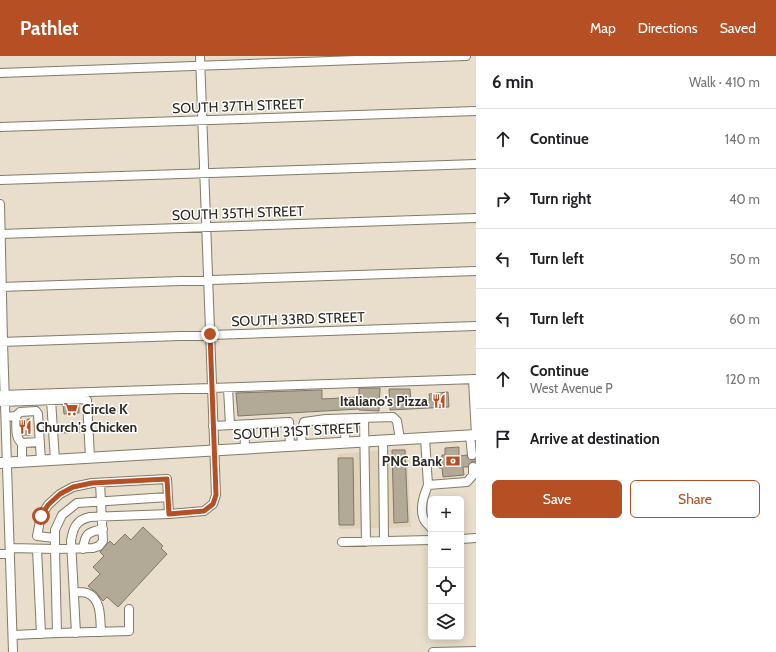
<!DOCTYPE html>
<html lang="en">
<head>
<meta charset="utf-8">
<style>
  :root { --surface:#fff; --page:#f2f2f2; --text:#202124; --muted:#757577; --line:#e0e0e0; --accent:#b65024 }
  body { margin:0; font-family:Cabin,sans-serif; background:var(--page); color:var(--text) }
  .controls { position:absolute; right:12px; bottom:12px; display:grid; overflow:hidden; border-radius:6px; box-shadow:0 2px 10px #0003 }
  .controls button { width:36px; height:36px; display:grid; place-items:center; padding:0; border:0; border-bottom:1px solid var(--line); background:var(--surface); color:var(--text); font:20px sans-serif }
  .stop { position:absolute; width:12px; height:12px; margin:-9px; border:3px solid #b65024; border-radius:50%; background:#fff }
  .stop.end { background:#b65024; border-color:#fff; box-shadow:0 1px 4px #0008 }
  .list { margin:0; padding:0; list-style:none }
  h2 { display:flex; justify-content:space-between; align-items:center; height:52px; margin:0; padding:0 16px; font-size:17px }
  h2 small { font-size:13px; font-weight:400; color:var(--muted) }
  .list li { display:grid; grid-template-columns:26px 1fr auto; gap:12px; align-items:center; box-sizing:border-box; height:60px; padding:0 16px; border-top:1px solid var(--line) }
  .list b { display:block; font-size:15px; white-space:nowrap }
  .list p { margin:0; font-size:13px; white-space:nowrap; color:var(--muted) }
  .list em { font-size:13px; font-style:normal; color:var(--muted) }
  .actions { display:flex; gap:8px; padding:12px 16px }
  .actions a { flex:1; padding:9px 0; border:1px solid var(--accent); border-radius:6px; text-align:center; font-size:14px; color:var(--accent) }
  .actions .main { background:var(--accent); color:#fff }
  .icon { flex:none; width:22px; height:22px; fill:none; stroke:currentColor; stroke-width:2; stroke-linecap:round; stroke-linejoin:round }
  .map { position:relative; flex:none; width:476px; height:596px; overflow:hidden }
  header { display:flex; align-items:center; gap:24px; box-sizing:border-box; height:56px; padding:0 20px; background:var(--accent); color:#fff }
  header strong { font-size:19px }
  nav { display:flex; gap:22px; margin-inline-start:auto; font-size:14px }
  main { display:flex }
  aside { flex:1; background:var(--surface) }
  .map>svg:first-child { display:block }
  .built { fill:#e0d3ba }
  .building { fill:#b2a997; stroke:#807866 }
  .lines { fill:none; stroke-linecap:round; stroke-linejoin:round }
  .minor-casing { stroke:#827a69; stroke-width:10 }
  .major-casing { stroke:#827a69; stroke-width:12 }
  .minor { stroke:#fff; stroke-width:8 }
  .major { stroke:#fff; stroke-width:10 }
  .route { stroke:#b65024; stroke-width:5 }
  .labels { text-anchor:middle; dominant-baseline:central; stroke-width:3; stroke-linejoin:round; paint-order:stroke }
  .street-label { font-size:14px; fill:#2c2821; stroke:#fff }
  .poi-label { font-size:14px; font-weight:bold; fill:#2c2821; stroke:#fff; text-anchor:end }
</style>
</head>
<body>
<header>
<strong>Pathlet</strong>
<nav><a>Map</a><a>Directions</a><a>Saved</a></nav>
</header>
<main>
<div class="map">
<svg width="476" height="596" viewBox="0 0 476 596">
  <rect width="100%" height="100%" fill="#e8decb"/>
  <path class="built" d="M 407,392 L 411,471 L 339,473 L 338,398 Z"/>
  <path class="building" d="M 359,332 L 380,332 L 379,355 L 359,354 L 359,353 L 238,360 L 236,337 L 322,334 L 322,343 L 359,341 Z
    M 389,333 L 410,333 L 411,346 L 430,344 L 429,338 L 448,336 L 449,351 L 390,354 Z
    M 63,349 L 79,349 L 79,357 L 64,358 Z
    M 30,363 L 30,379 L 23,379 L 22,364 Z
    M 83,369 L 83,376 L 61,377 L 61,370 Z
    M 459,391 L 459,400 L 467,399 L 468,402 L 472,404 L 476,403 L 476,406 L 471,406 L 468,411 L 463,411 L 464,419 L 443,421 L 442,412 L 439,412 L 439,404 L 442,403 L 442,399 L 445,399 L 445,392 Z
    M 392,394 L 405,394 L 408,466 L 394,467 Z
    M 338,402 L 353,402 L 354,469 L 339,469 Z
    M 143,471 L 163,490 L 161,492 L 167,498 L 118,551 L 107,541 L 103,545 L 96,536 L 88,530 L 100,518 L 93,511 L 104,500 L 100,496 L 110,485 L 114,489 L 125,478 L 131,484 Z"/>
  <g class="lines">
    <defs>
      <path id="minor" d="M 0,17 L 466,0
        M 0,71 L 476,55
        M 0,124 L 476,108
        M 0,148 L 3,286 L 13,596
        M 0,178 L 476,162
        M 0,231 L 476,215
        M 0,286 L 476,270
        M 473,323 L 476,379
        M 228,332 L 230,369
        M 0,339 L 476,323
        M 51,344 L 55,404
        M 0,346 L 85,343 L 87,344 L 90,402
        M 16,360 C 17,368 14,382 22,387 L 22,406
        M 6,361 L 16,360 L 20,356 L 36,355 L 38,358 L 41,405
        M 364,362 L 366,486
        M 244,369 L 245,392
        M 213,370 L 289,366 L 290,390
        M 470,379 L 472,399
        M 425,382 L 428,429 L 467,426 L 473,419 L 473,411
        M 383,384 L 384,485
        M 345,386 L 346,363
        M 22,387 L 40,386
        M 302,389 L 301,376 L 304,366 L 326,363 L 393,361 L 397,365 L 400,383
        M 428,429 C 424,439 420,450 423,461 C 424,466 428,468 431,472
        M 55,482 L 37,480 L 41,460 L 48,449 L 60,438 L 73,431 L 92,427 L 167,423 L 168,441
        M 461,483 L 476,482
        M 342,486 L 431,484
        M 10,492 L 55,493 L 55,474 L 62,459 L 77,447 L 168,441 L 169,458 L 204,455 L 213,448 L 216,439 L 200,0
        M 37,493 L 41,578
        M 83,493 C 85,478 87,476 103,473
        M 0,498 L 10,498
        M 74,536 C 78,536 84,536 87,537 C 102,543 100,563 101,576
        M 57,577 L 129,575 L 129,553
        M 76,577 L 71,485 C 73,472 76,464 90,461 L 169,458
        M 13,579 L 57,577 L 55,493 L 93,492 L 99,490 L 103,485 L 100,427
        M 433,596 L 476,595"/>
      <path id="major" d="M 0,407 L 476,379"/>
    </defs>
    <use href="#minor" class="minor-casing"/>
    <use href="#major" class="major-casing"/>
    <use href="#minor" class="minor"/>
    <use href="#major" class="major"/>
  </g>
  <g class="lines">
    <path class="route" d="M 41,460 L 48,449 L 60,438 L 73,431 L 92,427 L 167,423 L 169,458 L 204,455 L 213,448 L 216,439 L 210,278"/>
  </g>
  <defs>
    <symbol id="restaurant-bare" viewBox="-9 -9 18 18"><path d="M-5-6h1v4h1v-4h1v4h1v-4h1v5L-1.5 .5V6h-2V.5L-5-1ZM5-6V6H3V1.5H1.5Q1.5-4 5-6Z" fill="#b65024" stroke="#fff" stroke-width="2.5" paint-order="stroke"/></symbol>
    <symbol id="supermarket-bare" viewBox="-9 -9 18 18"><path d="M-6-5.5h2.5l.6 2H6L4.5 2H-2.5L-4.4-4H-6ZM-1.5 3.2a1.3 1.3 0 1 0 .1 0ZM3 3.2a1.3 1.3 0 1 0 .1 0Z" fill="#b65024" stroke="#fff" stroke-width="2.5" paint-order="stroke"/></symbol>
    <symbol id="bank-bare" viewBox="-9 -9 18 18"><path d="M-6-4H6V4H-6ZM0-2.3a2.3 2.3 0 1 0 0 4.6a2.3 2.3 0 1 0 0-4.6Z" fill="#b65024" stroke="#fff" stroke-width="2.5" paint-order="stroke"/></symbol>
  </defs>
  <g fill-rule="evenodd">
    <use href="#restaurant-bare" x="429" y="335" width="20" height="20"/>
    <use href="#supermarket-bare" x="61" y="343" width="20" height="20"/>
    <use href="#restaurant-bare" x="15" y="361" width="20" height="20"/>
    <use href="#bank-bare" x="443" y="395" width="20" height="20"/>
  </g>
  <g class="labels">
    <g class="street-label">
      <text transform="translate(238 50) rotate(-2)">SOUTH 37TH STREET</text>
      <text transform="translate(238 157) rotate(-2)">SOUTH 35TH STREET</text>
      <text transform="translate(298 263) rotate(-2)">SOUTH 33RD STREET</text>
      <text transform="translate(297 375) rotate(-3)">SOUTH 31ST STREET</text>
    </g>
    <g class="poi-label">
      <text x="428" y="345">Italiano's Pizza</text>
      <text x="82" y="353" text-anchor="start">Circle K</text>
      <text x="36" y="371" text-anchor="start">Church's Chicken</text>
      <text x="442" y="405">PNC Bank</text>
    </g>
  </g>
</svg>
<div class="controls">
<button>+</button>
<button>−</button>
<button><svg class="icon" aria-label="locate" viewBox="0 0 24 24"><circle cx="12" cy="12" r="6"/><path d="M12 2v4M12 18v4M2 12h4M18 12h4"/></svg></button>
<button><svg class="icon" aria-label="layers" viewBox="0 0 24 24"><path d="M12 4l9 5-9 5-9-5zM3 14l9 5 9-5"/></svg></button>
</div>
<div class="stop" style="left:41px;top:460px"></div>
<div class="stop end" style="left:210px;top:278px"></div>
</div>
<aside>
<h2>6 min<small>Walk · 410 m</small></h2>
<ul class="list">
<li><svg class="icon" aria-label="ahead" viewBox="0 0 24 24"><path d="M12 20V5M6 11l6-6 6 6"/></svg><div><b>Continue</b></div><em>140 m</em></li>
<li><svg class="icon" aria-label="right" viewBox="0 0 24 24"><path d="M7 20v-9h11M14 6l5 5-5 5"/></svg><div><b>Turn right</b></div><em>40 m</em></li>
<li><svg class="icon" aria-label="left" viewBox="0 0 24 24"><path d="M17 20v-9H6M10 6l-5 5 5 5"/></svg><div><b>Turn left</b></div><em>50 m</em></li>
<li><svg class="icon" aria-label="left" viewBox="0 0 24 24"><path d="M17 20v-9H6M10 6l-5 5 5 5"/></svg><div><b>Turn left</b></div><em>60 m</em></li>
<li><svg class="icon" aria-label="ahead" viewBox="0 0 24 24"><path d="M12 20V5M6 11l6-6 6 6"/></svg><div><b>Continue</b><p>West Avenue P</p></div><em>120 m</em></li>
<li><svg class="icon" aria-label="arrive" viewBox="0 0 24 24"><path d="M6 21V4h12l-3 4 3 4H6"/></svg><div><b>Arrive at destination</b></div></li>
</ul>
<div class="actions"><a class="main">Save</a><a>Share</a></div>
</aside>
</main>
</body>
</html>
